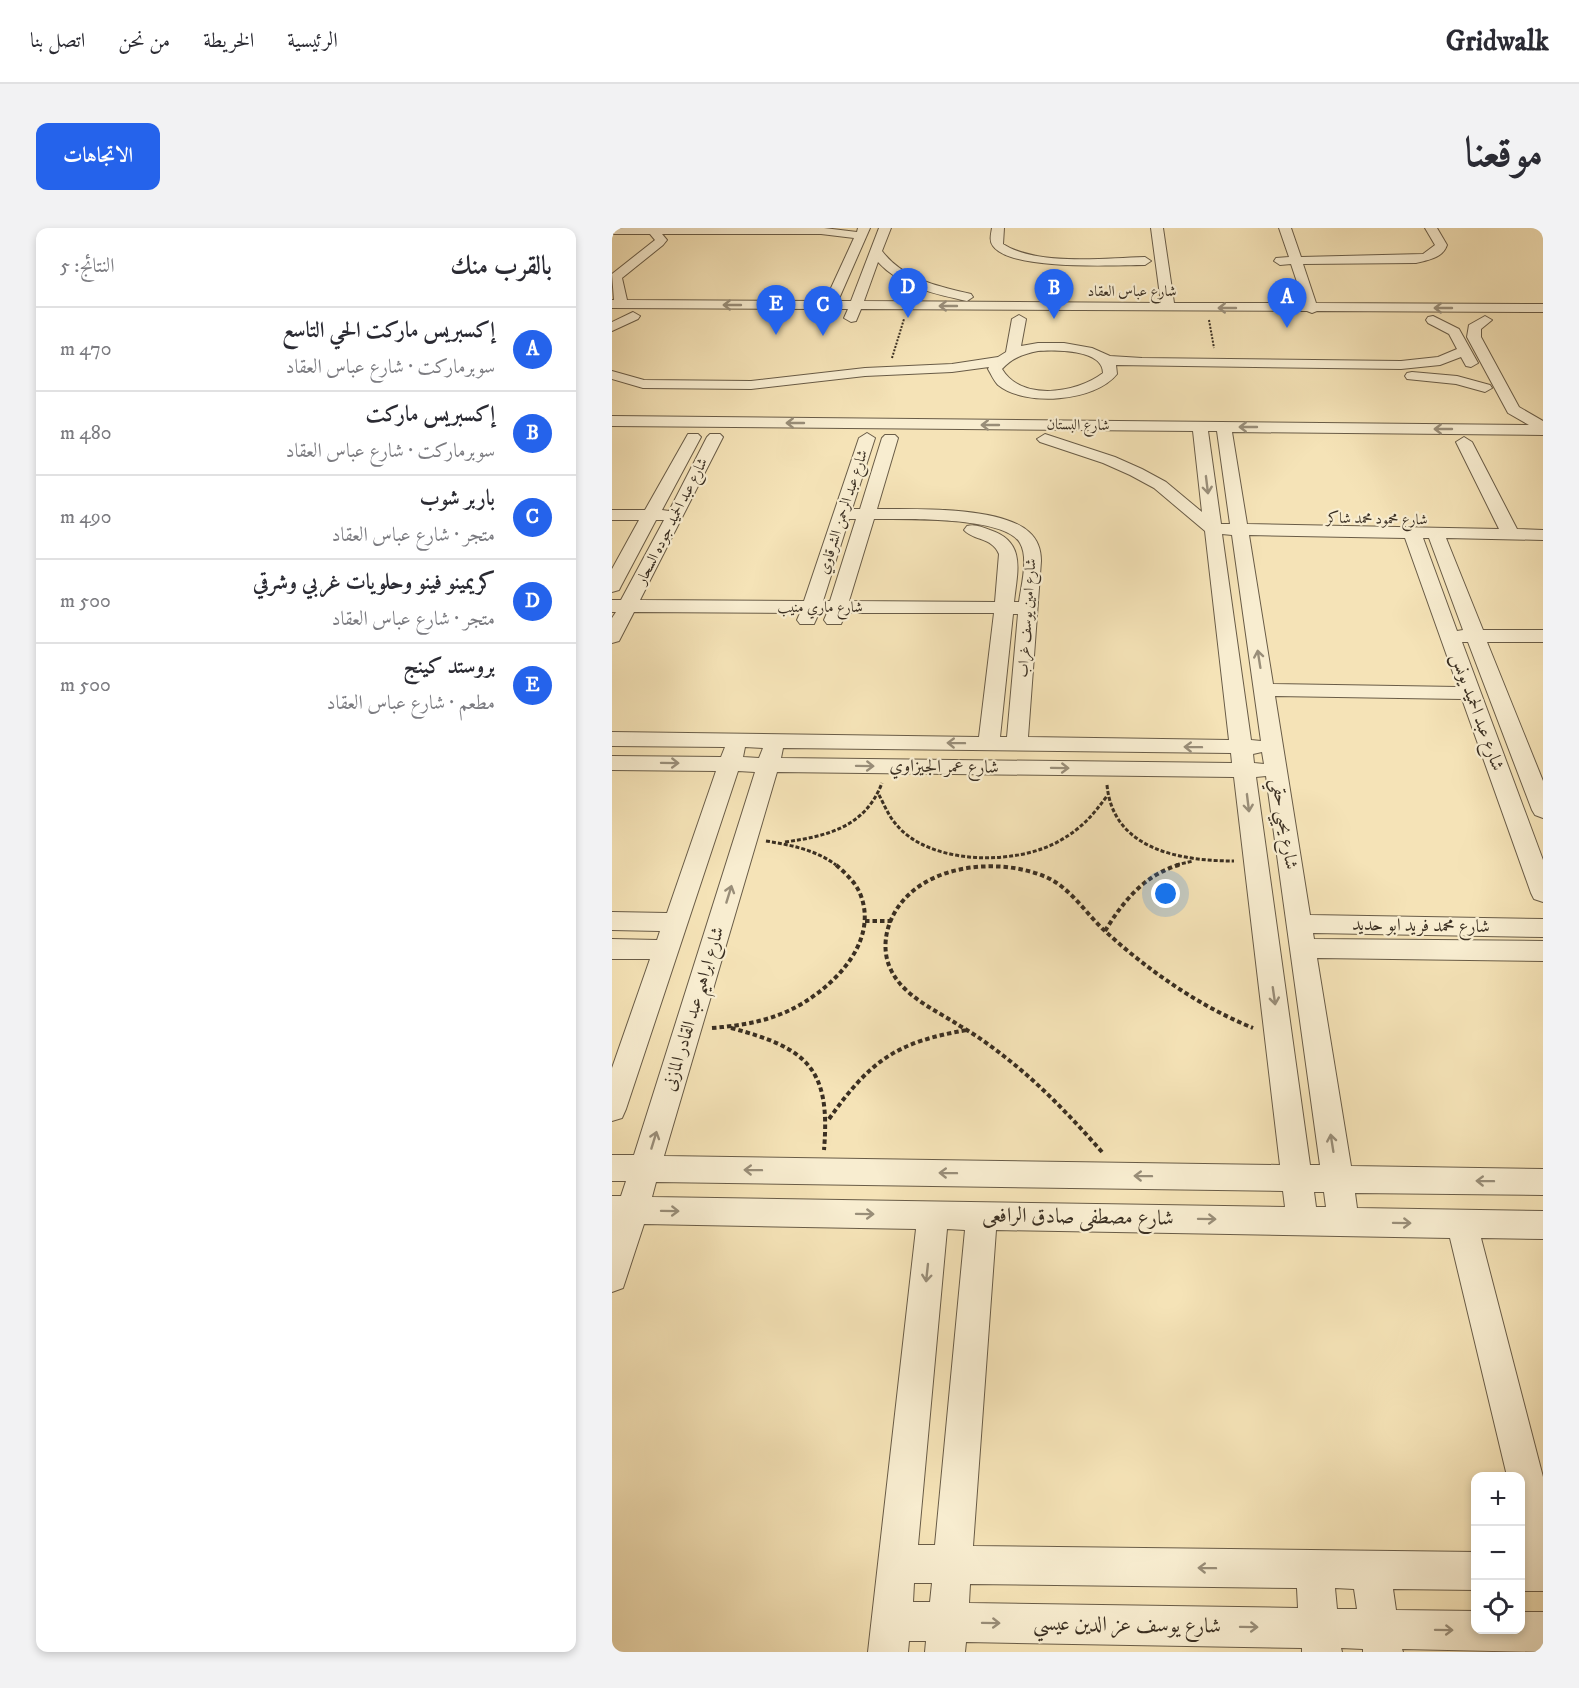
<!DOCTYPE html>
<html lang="ar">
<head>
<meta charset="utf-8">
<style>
  :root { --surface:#fff; --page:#f2f2f3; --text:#2b2b33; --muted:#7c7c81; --line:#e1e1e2; --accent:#2563eb }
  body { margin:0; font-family:"IM FELL DW Pica",Amiri,serif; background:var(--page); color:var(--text); direction:rtl }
  .controls { position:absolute; right:18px; bottom:18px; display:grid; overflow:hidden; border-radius:12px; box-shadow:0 3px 9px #0003 }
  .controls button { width:54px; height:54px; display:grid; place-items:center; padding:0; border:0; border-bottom:2px solid var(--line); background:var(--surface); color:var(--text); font:30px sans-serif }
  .you { position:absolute; left:554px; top:666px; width:21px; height:21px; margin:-15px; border:4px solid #fff; border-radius:50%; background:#1a73e8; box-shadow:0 0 0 9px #1a73e833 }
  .badge { display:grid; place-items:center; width:39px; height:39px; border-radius:50%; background:var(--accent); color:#fff; font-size:20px; font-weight:700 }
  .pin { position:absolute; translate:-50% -50px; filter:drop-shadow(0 2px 3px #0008) }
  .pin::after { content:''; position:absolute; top:32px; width:21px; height:18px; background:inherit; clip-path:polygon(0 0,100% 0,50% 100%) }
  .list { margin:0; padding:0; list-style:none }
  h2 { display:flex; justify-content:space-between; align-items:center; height:78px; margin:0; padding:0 24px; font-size:26px }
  h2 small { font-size:20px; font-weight:400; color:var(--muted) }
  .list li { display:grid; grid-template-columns:39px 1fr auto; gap:18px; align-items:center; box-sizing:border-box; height:84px; padding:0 24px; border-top:2px solid var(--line) }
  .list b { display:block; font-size:22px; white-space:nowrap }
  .list p { margin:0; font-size:20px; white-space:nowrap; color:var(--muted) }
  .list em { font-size:20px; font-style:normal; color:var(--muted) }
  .icon { flex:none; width:33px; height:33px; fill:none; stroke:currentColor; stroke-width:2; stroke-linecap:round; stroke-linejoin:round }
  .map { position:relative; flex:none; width:931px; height:1424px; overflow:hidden; direction:ltr; border-radius:12px }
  header { display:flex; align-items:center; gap:36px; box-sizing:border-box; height:84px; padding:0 30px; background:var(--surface); border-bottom:2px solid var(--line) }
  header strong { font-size:28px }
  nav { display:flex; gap:33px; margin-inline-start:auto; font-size:21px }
  .intro { display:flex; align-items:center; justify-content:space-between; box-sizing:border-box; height:144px; padding:0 36px }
  h1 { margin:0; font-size:42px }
  .button { padding:15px 27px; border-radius:12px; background:var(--accent); color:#fff; font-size:21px; font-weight:700 }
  main { display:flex; gap:36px; padding:0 36px }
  aside { flex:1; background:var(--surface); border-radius:12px; box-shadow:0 3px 9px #0003 }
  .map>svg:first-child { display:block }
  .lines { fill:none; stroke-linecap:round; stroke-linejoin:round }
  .street-casing { stroke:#695c47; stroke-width:2 }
  .path-far2 { stroke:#3a2f22; stroke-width:2; stroke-dasharray:2 1.5; stroke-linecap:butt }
  .path-far1 { stroke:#3a2f22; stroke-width:3; stroke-dasharray:4 2; stroke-linecap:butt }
  .path { stroke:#3a2f22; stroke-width:4; stroke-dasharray:4.5 3; stroke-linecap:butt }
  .street { fill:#f8edd0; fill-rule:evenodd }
  .oneway { stroke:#998e79 }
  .labels { text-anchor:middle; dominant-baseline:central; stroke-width:4.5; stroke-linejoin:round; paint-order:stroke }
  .far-street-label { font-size:15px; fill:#3a2f22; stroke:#f8edd0 }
  .street-label { font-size:18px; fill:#3a2f22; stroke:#f8edd0 }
  .near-street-label { font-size:21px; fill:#3a2f22; stroke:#f8edd0 }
</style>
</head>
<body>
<header>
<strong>Gridwalk</strong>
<nav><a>الرئيسية</a><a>الخريطة</a><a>من نحن</a><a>اتصل بنا</a></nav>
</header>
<div class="intro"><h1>موقعنا</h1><a class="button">الاتجاهات</a></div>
<main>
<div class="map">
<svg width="931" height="1424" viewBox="0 0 931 1424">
  <rect width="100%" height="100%" fill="#f5e3b7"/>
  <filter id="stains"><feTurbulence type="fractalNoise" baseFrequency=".00333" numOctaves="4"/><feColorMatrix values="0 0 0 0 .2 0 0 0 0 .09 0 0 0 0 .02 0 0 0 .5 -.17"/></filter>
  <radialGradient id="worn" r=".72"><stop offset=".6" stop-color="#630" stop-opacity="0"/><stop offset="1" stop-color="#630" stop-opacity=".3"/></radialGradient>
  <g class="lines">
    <defs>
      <path id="street" d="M 0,0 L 212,0 L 245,4 L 246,0 L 258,0 L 226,73 L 239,73 L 267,0 L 279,0 L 270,23 C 292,52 326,58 359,66 L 361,69 L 355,73 C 323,66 289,59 266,34 L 252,73 L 549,75 L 539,0 L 551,0 L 562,75 L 692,75 L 679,36 L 668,37 L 662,33 L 664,30 L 677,29 L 667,0 L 679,0 L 689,29 L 811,26 L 823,17 L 813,0 L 825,0 L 835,17 C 831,30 816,32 804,35 L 691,36 L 704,75 L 931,76 L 931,84 L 705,83 L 700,85 L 695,83 L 249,81 L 244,93 L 239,94 L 232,90 L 236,81 L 223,81 L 217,93 L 212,94 L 205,90 L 210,81 L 0,80 L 0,72 L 2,72 L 0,46 L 43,12 L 38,6 L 0,6 ZM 50,6 L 209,6 L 242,10 L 213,73 L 15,72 L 10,50 L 51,17 L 55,12 Z
        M 380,0 L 392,0 L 391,16 C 425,38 493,30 533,29 L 539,33 L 533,37 C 503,37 399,43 381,18 C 377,13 379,6 380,0 Z
        M 21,84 L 28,88 L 26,91 L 0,103 L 0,94 Z
        M 407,87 L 414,91 L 409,118 L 426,115 L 452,115 L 480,120 L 498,128 L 530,130 L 789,133 L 826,129 L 845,121 L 837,106 L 816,95 L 814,92 L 816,89 L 821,88 L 847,101 L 866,135 L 859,139 L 854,138 L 849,129 L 828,137 L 789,141 L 504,137 L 505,146 C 483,174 413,179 386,157 C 382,153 379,146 376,141 L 377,139 L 340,144 L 253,148 L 139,161 L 31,160 L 0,151 L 0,143 L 32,152 L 139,153 L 253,140 L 340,136 L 386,129 L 394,124 L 400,91 ZM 426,123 C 442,122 491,121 491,145 C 465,165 410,174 390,141 C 400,130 411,126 426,123 Z
        M 873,88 L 880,92 L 869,101 L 869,109 L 907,179 L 931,193 L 931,207 L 620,204 L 635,296 L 887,301 L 844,214 L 852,209 L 860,214 L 905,301 L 931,302 L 931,312 L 834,310 L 871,402 L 931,402 L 931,414 L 875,414 L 931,553 L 931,590 L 923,587 L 920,582 L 856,414 L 850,414 L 931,632 L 931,674 L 922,671 L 919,665 L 850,471 L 663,468 L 698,687 L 931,691 L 931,709 L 701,705 L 702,711 L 931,713 L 931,733 L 705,730 L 739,938 L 931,941 L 931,967 L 743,965 L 745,980 L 931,983 L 931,1011 L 869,1010 L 931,1249 L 931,1363 L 909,1363 L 909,1325 L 913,1325 L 909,1307 L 909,1248 L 895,1248 L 838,1010 L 384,1002 L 361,1318 L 864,1324 L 864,1362 L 781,1361 L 784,1382 L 864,1383 L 864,1402 L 909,1402 L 909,1384 L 931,1384 L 931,1424 L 790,1421 L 791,1424 L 751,1424 L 751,1421 L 729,1420 L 730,1424 L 690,1424 L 690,1420 L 354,1414 L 353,1424 L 313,1424 L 314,1413 L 297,1413 L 296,1424 L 256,1424 L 304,1001 L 32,996 L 11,1060 L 0,1064 L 0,968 L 9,968 L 14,953 L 0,953 L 0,927 L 22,927 L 143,544 L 126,543 L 14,881 L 10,890 L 0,893 L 0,840 L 38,731 L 0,731 L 0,711 L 45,712 L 48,703 L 0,702 L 0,684 L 55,685 L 104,543 L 0,542 L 0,528 L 109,529 L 113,519 L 0,518 L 0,504 L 367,509 L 382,385 L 234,385 L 229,396 L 215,396 L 212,392 L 215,385 L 207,385 L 202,396 L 188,396 L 185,392 L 188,385 L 22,384 L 7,413 L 0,415 L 0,390 L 4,384 L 0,384 L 0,372 L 9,372 L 52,292 L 44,292 L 9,358 L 7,362 L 0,364 L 0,341 L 27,292 L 0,292 L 0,282 L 33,282 L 76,206 L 86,206 L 89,209 L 50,282 L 57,283 L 95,209 L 98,206 L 108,206 L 111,209 L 28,372 L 192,373 L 247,210 L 255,205 L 263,210 L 240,281 L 248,281 L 270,210 L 273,207 L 283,207 L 286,210 L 265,281 C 302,281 389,278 417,304 C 426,312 429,322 429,333 L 416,509 L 617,512 L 593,303 L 542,260 L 518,247 L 491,235 L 428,214 L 425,211 L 433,206 L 503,229 L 530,241 L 554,254 L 590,284 L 581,203 L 0,198 L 0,188 L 917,197 L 896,185 L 855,109 L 857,97 ZM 596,203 L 605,203 L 618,296 L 609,296 ZM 237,291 L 244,291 L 218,373 L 211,373 ZM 262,291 C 290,291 393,288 408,315 C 417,330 409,358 407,374 L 402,374 C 405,344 415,314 378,302 C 370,299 363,296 355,298 L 352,302 C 362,313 380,309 387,326 L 383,374 L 237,373 ZM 610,306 L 620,307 L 649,513 L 639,512 ZM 637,307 L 793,310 L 846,459 L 661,456 ZM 811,310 L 817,310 L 851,402 L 845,403 ZM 401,386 L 406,386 L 395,509 L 388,509 ZM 133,519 L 151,520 L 147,530 L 131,529 ZM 171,520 L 619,525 L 620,535 L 169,530 ZM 650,524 L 652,536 L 642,535 L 641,526 ZM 165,544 L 622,549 L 668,937 L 52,928 ZM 654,548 L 708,937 L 698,937 L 644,549 ZM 44,954 L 671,963 L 673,979 L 40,969 ZM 702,964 L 712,964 L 714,979 L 704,979 ZM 335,1001 L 353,1002 L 323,1317 L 306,1317 ZM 302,1355 L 320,1355 L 318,1374 L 301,1374 ZM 358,1356 L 685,1360 L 686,1380 L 357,1375 ZM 723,1360 L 742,1361 L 745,1381 L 725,1381 Z
        M 800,144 L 845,148 L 878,157 L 880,160 L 873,164 L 844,156 L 795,151 L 793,148 L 795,145 Z"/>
    </defs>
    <use href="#street" class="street-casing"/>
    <path class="path-far2" d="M 597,92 L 602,120
      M 280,130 L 292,91"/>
    <path class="path-far1" d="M 495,557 C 501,622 569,633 622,633
      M 267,567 C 272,576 276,587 283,595 C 316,638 406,638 449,612 C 470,600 481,587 495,568
      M 154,613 C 179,617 204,622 224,637
      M 173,614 C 216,608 253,599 270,555
      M 564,637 L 581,633"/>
    <path class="path" d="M 253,693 L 279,693
      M 493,703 C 512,672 533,646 570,636
      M 100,800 C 126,798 152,794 176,783 C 217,764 267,717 249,668 C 244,654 233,645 223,636
      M 119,800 C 195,820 219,840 212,922
      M 217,891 C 258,833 284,814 355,802
      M 490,924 C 460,890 429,857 393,829 C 379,818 364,807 348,798 C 324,782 292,769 279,742 C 272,728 272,712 277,697 C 298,637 383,627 434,649 C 459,660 474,686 494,704 C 537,743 587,778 641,800"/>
    <use href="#street" class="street"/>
  </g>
  <defs><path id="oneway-shaft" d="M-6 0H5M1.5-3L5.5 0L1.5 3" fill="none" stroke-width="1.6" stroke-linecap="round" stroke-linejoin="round" transform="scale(1.5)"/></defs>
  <g class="oneway">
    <use href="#oneway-shaft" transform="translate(120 77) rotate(-180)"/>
    <use href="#oneway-shaft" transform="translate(336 78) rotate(-180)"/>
    <use href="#oneway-shaft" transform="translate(615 80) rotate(-180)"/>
    <use href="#oneway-shaft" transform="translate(831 80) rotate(180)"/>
    <use href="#oneway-shaft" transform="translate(183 195) rotate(-180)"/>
    <use href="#oneway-shaft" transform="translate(378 197) rotate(-180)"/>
    <use href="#oneway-shaft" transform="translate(636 199) rotate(-180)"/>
    <use href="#oneway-shaft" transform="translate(831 201) rotate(-180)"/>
    <use href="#oneway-shaft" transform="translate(595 257) rotate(83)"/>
    <use href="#oneway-shaft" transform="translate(647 431) rotate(-99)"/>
    <use href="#oneway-shaft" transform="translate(344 515) rotate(-179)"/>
    <use href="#oneway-shaft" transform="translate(581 519) rotate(-179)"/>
    <use href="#oneway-shaft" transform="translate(58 535) rotate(1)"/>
    <use href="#oneway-shaft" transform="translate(253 538) rotate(1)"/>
    <use href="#oneway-shaft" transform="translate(448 540) rotate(1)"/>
    <use href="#oneway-shaft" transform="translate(636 575) rotate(83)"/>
    <use href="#oneway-shaft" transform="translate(117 666) rotate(-73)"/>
    <use href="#oneway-shaft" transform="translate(662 768) rotate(82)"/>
    <use href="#oneway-shaft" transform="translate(42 912) rotate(-73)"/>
    <use href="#oneway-shaft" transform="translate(720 915) rotate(-99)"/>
    <use href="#oneway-shaft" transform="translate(141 942) rotate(-179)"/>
    <use href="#oneway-shaft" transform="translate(336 945) rotate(-179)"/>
    <use href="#oneway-shaft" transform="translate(531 948) rotate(-179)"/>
    <use href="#oneway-shaft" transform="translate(873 953) rotate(-179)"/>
    <use href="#oneway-shaft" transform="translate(58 983) rotate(1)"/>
    <use href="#oneway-shaft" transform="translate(253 986) rotate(1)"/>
    <use href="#oneway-shaft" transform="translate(595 991) rotate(1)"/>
    <use href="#oneway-shaft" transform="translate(790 995) rotate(1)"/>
    <use href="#oneway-shaft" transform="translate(315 1045) rotate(96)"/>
    <use href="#oneway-shaft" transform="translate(595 1340) rotate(-179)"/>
    <use href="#oneway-shaft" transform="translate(379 1395) rotate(1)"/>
    <use href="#oneway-shaft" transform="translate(637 1399) rotate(1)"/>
    <use href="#oneway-shaft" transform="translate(832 1402) rotate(1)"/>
  </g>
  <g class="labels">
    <g class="far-street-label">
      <text x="520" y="63">شارع عباس العقاد</text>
      <text transform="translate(466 197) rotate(1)">شارع البستان</text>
      <text transform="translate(231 284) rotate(-72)">شارع عبد الرحمن الشرقاوي</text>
      <text transform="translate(765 291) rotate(1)">شارع محمود محمد شاكر</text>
      <text transform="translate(60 293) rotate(-63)">شارع عبد الحميد جوده السحار</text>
      <text x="208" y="379">شارع ماري منيب</text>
      <text transform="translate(415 390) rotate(-86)">شارع امين يوسف غراب</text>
    </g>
    <g class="street-label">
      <text transform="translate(865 484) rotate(70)">شارع عبد الحميد يونس</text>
      <text transform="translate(332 539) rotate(1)">شارع عمر الجيزاوي</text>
      <text transform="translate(672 596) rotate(81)">شارع يحيي حقي</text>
      <text transform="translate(809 698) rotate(1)">شارع محمد فريد ابو حديد</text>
      <text transform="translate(82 781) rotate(-73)">شارع ابراهيم عبد القادر المازنى</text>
    </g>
    <g class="near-street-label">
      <text transform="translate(466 989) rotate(1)">شارع مصطفى صادق الرافعى</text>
      <text transform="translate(515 1397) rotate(1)">شارع يوسف عز الدين عيسي</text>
    </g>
  </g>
  <rect width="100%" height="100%" filter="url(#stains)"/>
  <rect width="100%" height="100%" fill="url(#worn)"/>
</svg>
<div class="controls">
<button>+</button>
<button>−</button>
<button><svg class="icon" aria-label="locate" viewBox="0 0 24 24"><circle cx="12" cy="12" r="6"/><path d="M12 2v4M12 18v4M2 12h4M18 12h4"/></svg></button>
</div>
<div class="you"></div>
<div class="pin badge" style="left:675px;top:100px">A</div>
<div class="pin badge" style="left:442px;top:91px">B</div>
<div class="pin badge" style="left:211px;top:108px">C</div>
<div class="pin badge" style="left:296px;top:90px">D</div>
<div class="pin badge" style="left:164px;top:107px">E</div>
</div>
<aside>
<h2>بالقرب منك<small>النتائج: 5</small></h2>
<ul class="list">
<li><span class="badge">A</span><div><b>إكسبريس ماركت الحي التاسع</b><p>سوبرماركت · شارع عباس العقاد</p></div><em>470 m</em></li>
<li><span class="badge">B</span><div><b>إكسبريس ماركت</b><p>سوبرماركت · شارع عباس العقاد</p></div><em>480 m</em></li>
<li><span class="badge">C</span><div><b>باربر شوب</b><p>متجر · شارع عباس العقاد</p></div><em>490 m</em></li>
<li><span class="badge">D</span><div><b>كريمينو فينو وحلويات غربي وشرقي</b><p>متجر · شارع عباس العقاد</p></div><em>500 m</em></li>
<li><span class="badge">E</span><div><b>بروستد كينج</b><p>مطعم · شارع عباس العقاد</p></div><em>500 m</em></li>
</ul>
</aside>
</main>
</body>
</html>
